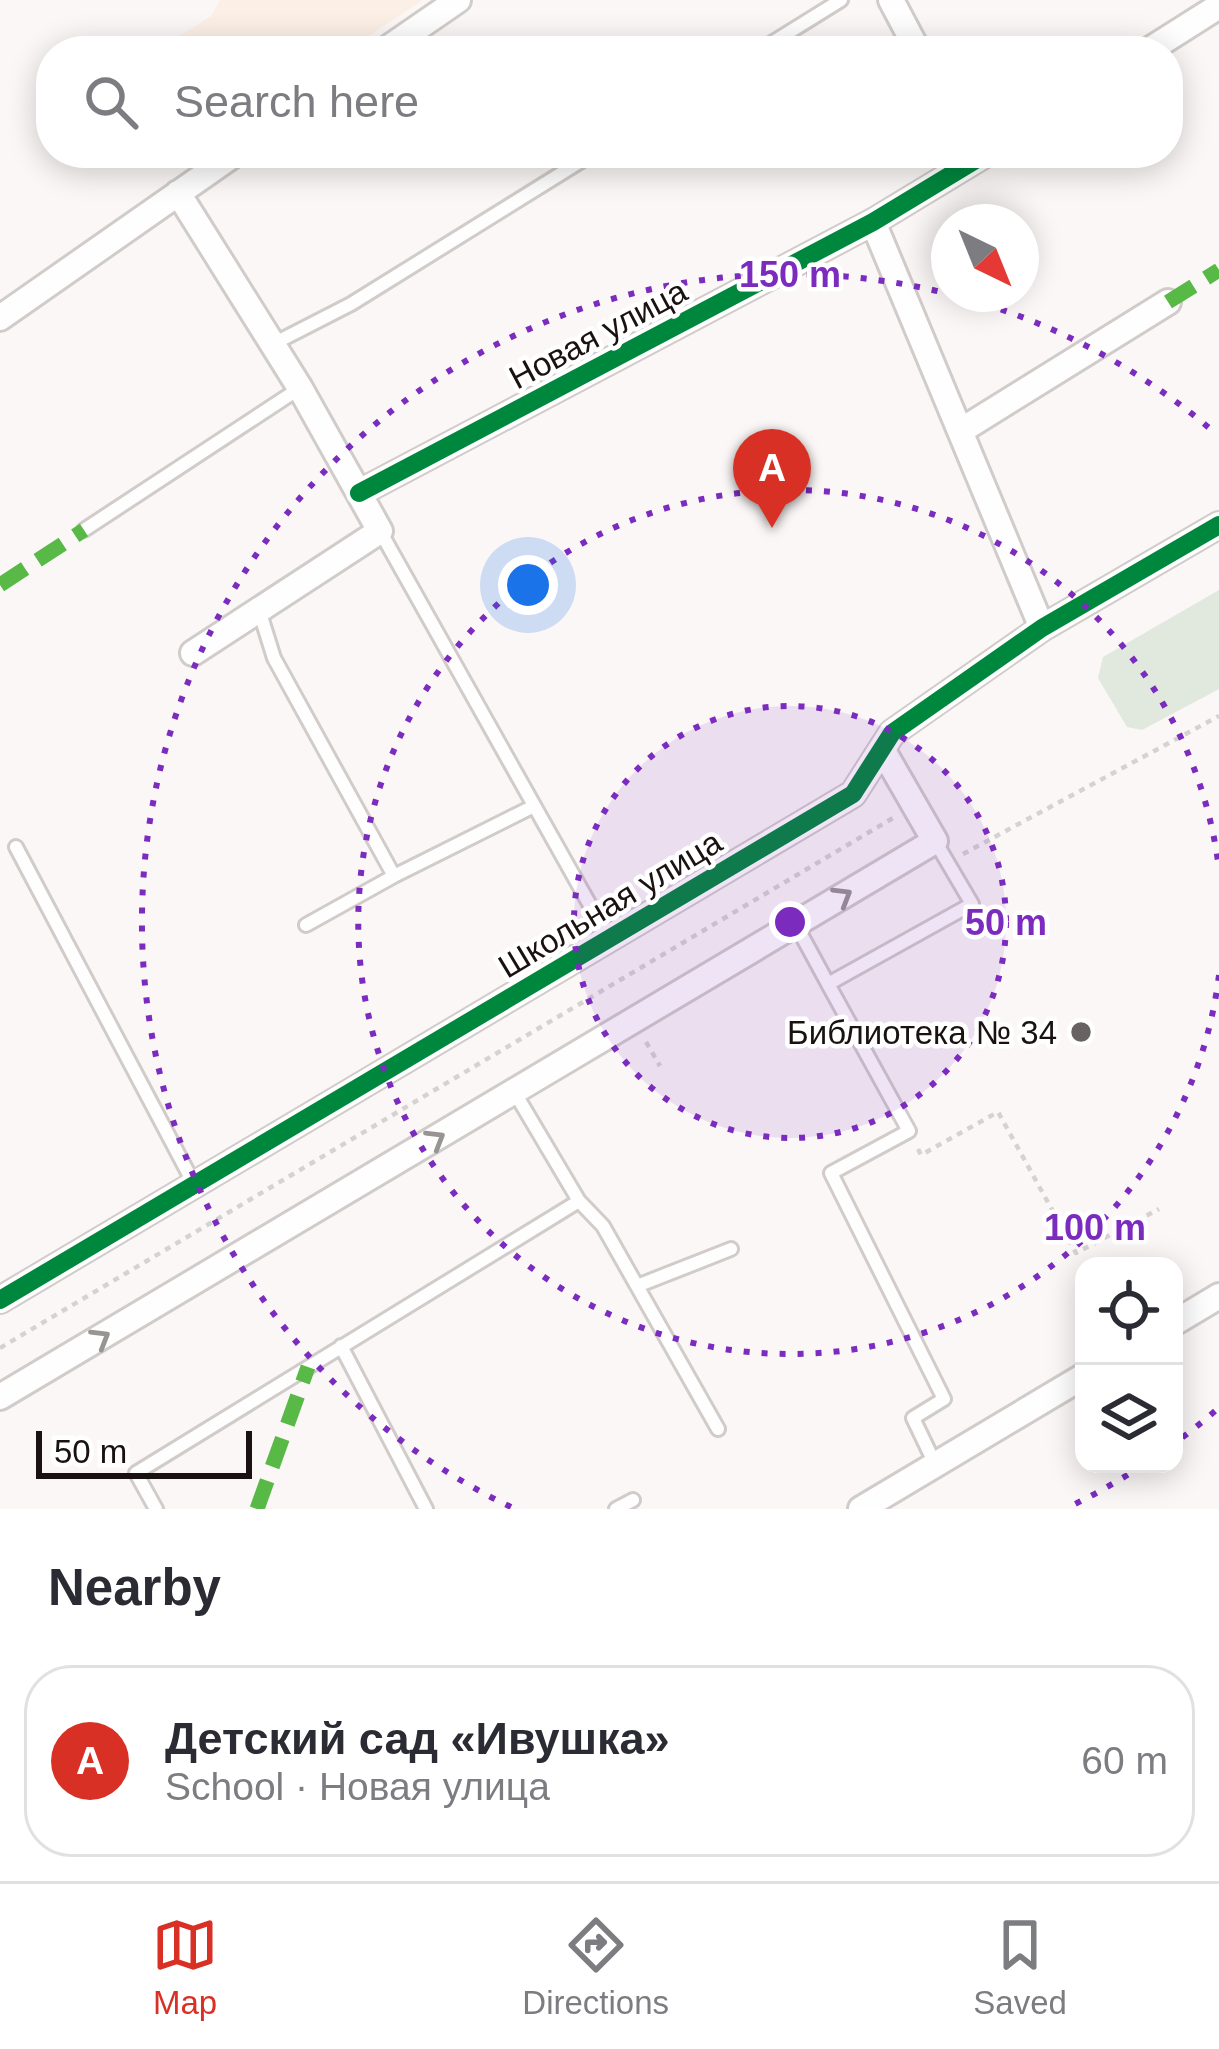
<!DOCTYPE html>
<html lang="en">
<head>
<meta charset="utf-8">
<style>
  :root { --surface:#fff; --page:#f7f7f7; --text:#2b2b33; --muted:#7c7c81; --line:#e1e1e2; --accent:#d93025 }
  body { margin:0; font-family:Helvetica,sans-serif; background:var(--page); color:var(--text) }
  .controls { position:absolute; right:36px; bottom:36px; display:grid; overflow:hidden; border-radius:24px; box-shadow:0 6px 30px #0003 }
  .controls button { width:108px; height:108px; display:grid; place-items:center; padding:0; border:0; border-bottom:3px solid var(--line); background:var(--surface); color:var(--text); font:60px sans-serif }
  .compass { position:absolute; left:931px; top:204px; width:108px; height:108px; border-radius:50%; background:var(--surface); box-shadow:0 6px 30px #0003; rotate:137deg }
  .scale { position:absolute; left:36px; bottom:30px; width:216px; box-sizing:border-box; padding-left:12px; border:6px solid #191210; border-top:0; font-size:33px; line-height:42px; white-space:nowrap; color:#191210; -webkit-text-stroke:9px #fff; paint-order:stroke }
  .you { position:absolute; left:528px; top:585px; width:42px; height:42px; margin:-30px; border:9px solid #fff; border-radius:50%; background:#1a73e8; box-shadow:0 0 0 18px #1a73e833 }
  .badge { display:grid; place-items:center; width:78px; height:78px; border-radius:50%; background:var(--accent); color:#fff; font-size:39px; font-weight:700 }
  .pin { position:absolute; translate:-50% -99px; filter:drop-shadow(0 3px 6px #0008) }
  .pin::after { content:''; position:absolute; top:63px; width:42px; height:36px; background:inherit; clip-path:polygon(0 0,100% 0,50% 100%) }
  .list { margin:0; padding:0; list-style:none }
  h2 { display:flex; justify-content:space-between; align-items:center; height:156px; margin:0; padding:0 48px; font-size:51px }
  h2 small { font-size:39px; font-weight:400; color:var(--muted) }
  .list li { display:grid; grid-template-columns:78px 1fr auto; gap:36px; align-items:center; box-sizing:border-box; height:192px; margin:0 24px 24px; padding:0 24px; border:3px solid var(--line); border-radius:48px }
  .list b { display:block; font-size:45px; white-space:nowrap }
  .list p { margin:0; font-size:39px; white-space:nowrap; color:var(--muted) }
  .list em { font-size:39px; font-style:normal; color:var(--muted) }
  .icon { flex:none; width:66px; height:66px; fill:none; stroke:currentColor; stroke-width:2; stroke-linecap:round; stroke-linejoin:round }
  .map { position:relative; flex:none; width:1219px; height:1509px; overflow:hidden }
  .search { position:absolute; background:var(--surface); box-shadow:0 6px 30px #0003; left:36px; right:36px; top:36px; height:132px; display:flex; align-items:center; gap:30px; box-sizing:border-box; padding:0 42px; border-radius:48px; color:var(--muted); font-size:45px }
  .sheet { height:372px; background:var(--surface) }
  nav { display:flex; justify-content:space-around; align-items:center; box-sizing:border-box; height:168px; border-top:3px solid var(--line); background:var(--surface); font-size:33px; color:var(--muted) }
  nav a { display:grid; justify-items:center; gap:6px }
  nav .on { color:var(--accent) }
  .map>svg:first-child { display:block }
  .industrial { fill:#fcf0e6 }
  .green { fill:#e1e8dd }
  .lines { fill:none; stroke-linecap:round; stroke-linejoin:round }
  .lane-casing { stroke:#d1ccc9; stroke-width:18 }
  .street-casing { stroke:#d1ccc9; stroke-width:30 }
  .path { stroke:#d5d3d2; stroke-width:4.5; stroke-dasharray:6 6; stroke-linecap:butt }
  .lane { stroke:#fefefe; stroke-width:12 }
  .street { stroke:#fefefe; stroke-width:24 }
  .quiet { stroke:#58b947; stroke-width:15; stroke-dasharray:30 15; stroke-linecap:butt }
  .cycleway-casing { stroke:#fff; stroke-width:26 }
  .cycleway { stroke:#00873e; stroke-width:18 }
  .oneway { stroke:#979493 }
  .ring { fill:none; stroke:#7b2cbf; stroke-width:6; stroke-dasharray:6 12 }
  .poi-dot { fill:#686260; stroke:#fff; stroke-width:4.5 }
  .labels { text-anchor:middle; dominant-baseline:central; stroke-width:9; stroke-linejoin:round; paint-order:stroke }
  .street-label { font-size:33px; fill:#191210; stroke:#fff }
  .poi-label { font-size:33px; fill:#191210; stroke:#fff; text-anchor:end }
  .centre { fill:#7b2cbf; stroke:#fff; stroke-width:6 }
  .ring-label { font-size:36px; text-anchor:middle; font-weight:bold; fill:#7b2cbf; stroke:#fff; stroke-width:9; stroke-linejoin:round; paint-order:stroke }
</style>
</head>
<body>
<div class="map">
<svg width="1219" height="1509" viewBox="0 0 1219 1509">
  <rect width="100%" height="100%" fill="#fbf7f6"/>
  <path class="industrial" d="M 220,0 L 423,0 L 346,51 L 156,51 L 211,16 Z"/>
  <path class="green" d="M 1219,590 L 1219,689 L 1142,730 L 1127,727 L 1098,678 L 1103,657 Z"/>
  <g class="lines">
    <defs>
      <path id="lane" d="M 759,51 L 841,0
        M 273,344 L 351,304 L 594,153
        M 84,530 L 300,388
        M 380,531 L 609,939
        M 259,610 L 274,658 L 394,876 L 534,806
        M 16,847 L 194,1184
        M 306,925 L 394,876
        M 796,925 L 828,984
        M 515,1093 L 579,1201 L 603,1226 L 718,1429
        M 637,1286 L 731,1249
        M 341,1346 L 426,1509
        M 935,1464 L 913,1418 L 944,1399 L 831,1173 L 909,1131 L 828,984 L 972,904 L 935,841
        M 156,1509 L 136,1473 L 579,1201
        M 616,1509 L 633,1500"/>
      <path id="street" d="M 891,0 L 918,51
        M 384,51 L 458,0
        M 1148,51 L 1219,6
        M 178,193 L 300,388 L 380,531 L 193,653
        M 873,222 L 1042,628
        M 0,318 L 236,153
        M 962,430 L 1168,302
        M 359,493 L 873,222 L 987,153
        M 0,1300 L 853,794 L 892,733 L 1042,628 L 1219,525
        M 1174,1323 L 1219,1296
        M 0,1397 L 935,841 L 882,749
        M 861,1509 L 1084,1376"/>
    </defs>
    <use href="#lane" class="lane-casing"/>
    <use href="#street" class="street-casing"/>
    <path class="path" d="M 963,854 L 1219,716
      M 646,1042 L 660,1066
      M 918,1149 L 921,1155 L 998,1112 L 1076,1253 L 1159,1209
      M 0,1348 L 893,818"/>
    <use href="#lane" class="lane"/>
    <use href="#street" class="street"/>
    <path class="quiet" d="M 1168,302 L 1219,270
      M 0,585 L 84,530
      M 257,1509 L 308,1367"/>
    <defs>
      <path id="cycleway" d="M 359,493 L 873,222 L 987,153
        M 0,1300 L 853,794 L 892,733 L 1042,628 L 1219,525"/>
    </defs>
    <use href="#cycleway" class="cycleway-casing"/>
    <use href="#cycleway" class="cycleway"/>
  </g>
  <defs><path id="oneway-chevron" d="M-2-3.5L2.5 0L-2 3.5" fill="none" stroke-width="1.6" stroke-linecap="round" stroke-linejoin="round" transform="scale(3)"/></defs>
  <g class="oneway">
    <use href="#oneway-chevron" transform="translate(843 896) rotate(-31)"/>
    <use href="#oneway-chevron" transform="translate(436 1139) rotate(-31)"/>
    <use href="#oneway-chevron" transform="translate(101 1338) rotate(-31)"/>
  </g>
  <circle cx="790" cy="922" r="216" fill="#7b2cbf" fill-opacity=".12"/>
  <g class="ring">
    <circle cx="790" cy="922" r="216"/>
    <path d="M1219 975A432 432 0 1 1 1219 869"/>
    <path d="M1215 1411A648 648 0 0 1 1175 1443M1143 1465A648 648 0 0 1 1069 1507M511 1507A648 648 0 1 1 1215 433"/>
  </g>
  <circle class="poi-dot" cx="1081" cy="1032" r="12"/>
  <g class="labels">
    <g class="street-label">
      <text transform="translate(598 334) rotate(-28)">Новая улица</text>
      <text transform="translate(610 904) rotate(-31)">Школьная улица</text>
    </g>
    <g class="poi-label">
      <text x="1057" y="1032">Библиотека № 34</text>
    </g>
  </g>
  <circle cx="790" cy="922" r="18" class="centre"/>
  <g class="ring-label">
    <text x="790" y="287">150 m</text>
    <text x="1006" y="935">50 m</text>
    <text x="1095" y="1240">100 m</text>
  </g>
</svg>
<div class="controls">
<button><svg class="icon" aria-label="locate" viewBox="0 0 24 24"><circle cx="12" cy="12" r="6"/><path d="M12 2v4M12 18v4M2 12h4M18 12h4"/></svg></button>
<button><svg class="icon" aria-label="layers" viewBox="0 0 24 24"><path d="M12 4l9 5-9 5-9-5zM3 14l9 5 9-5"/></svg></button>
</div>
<svg class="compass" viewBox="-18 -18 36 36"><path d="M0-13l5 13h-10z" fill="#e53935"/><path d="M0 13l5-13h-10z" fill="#7c7c81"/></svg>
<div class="scale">50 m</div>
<div class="you"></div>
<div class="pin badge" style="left:772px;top:528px">A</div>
<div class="search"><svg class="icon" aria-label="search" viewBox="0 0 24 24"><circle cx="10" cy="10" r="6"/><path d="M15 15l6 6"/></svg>Search here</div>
</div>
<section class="sheet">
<h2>Nearby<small></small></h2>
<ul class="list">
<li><span class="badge">A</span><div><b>Детский сад «Ивушка»</b><p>School · Новая улица</p></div><em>60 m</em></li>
</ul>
</section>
<nav>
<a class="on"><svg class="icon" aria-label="map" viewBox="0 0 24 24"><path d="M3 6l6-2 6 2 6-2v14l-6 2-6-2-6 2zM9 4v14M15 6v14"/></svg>Map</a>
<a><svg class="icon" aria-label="directions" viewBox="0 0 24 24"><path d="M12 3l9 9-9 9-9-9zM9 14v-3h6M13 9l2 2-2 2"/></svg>Directions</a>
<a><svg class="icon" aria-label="saved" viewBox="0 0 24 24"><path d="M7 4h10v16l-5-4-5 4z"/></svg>Saved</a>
</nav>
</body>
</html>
